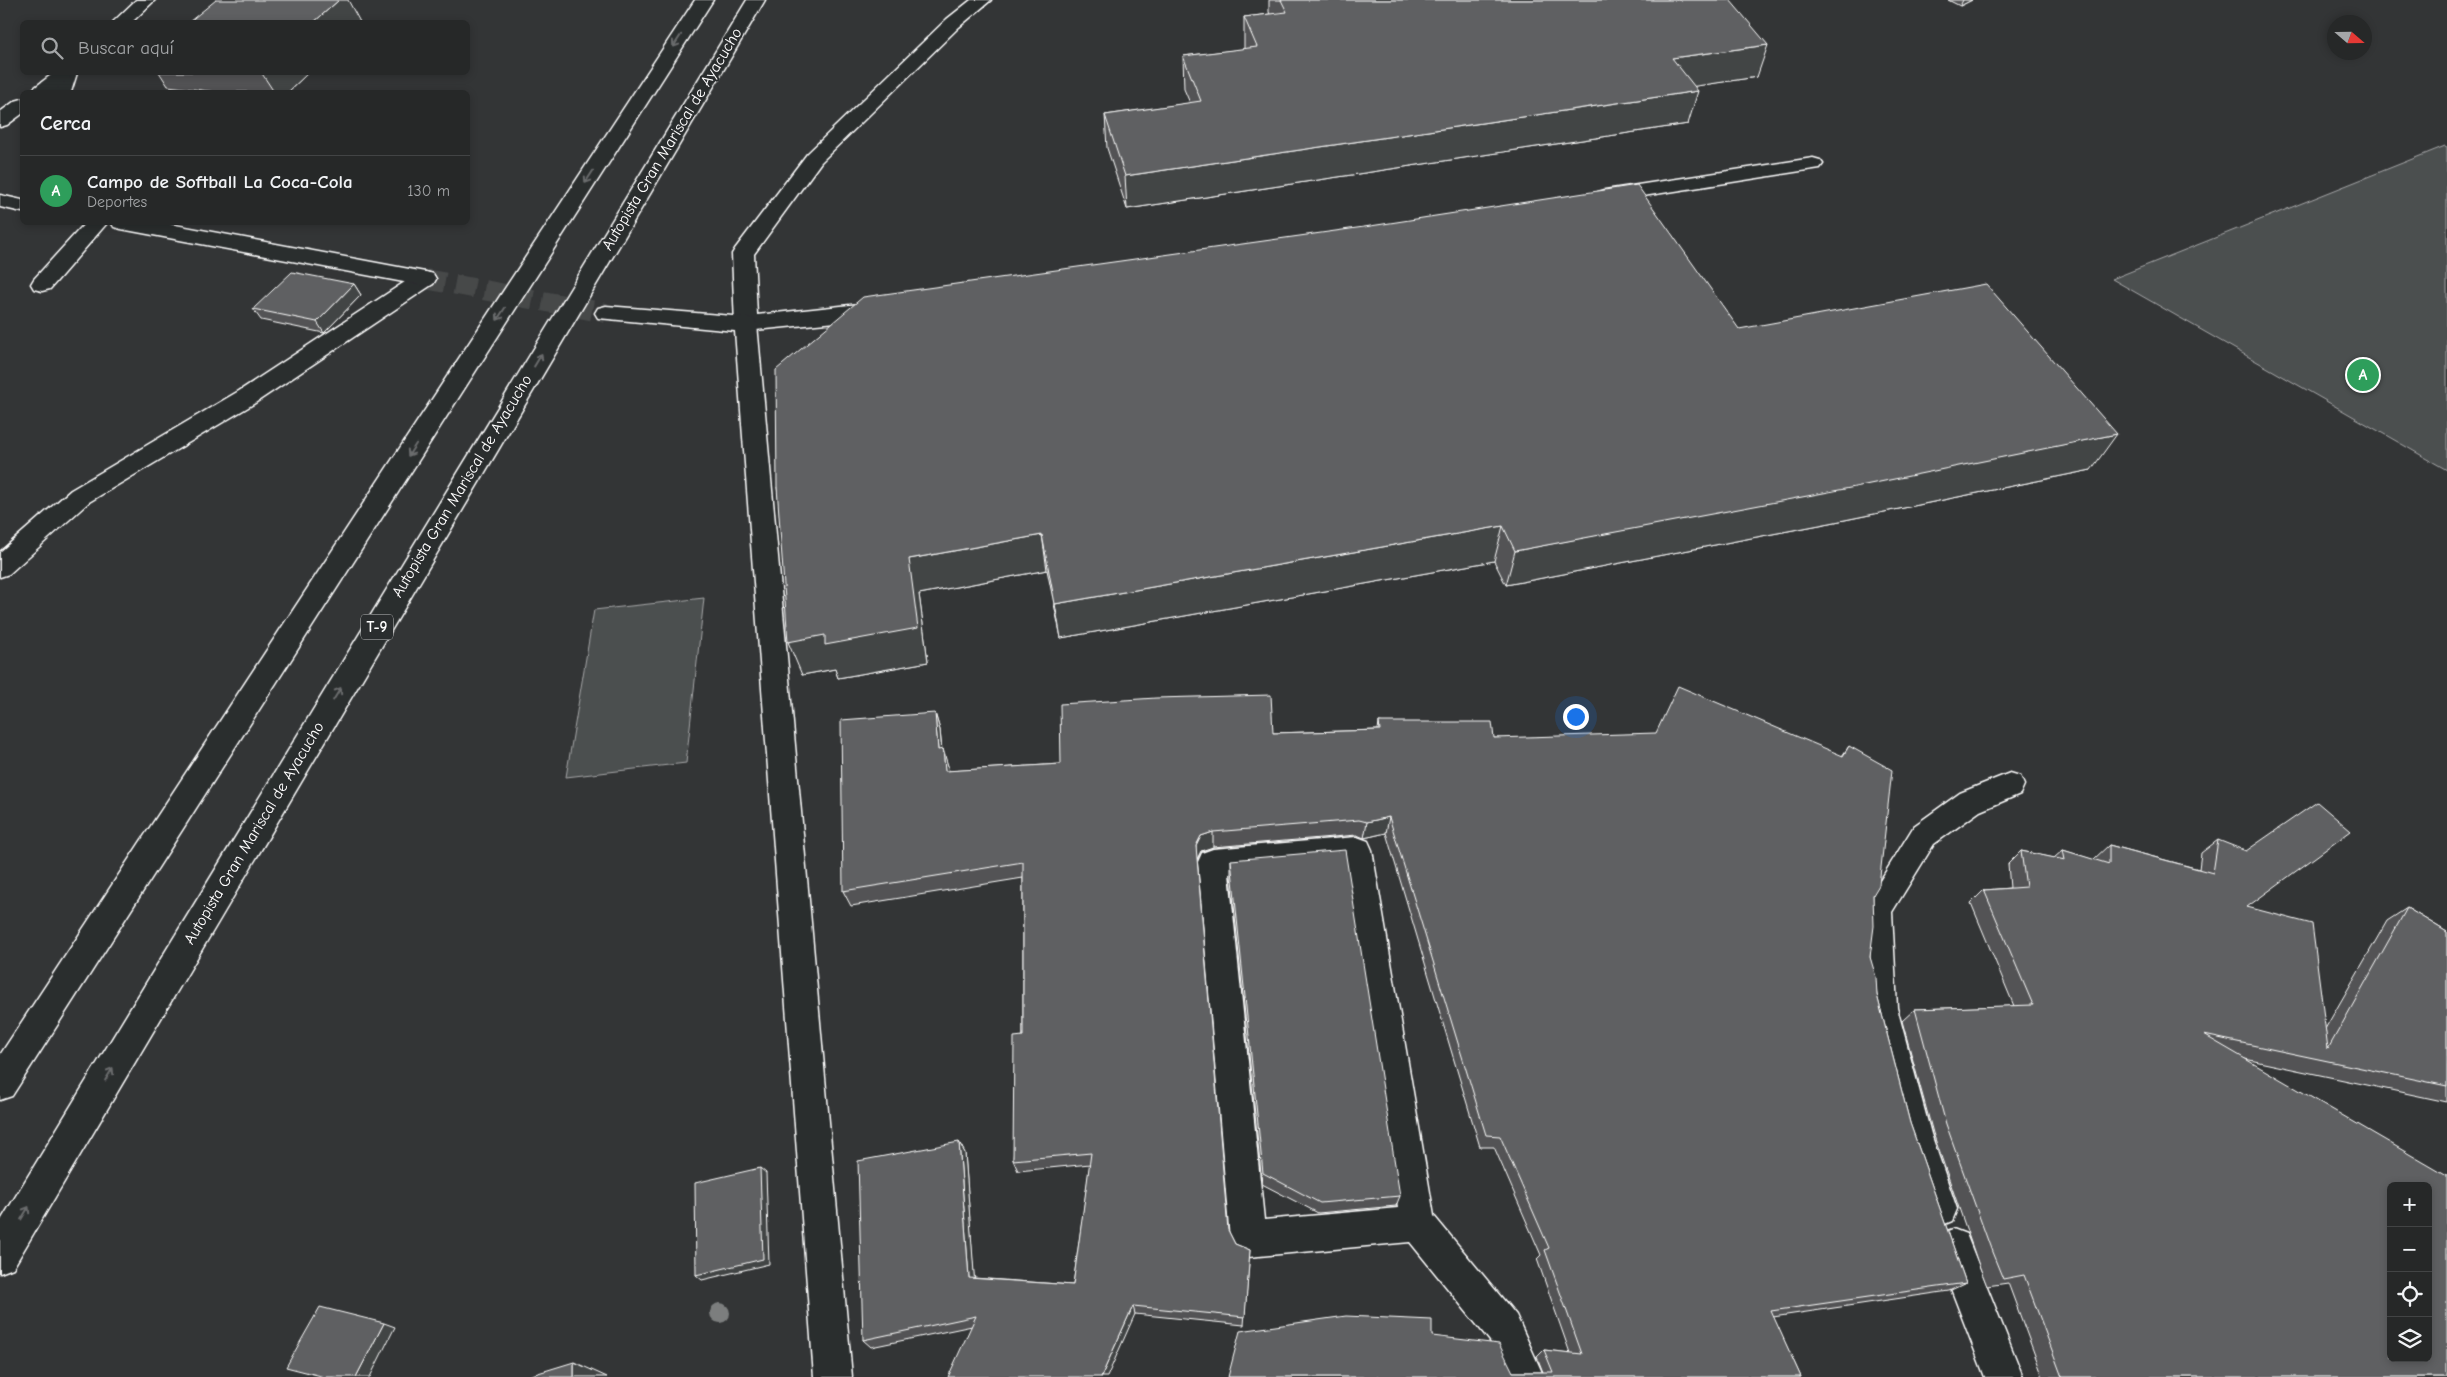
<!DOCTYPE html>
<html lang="es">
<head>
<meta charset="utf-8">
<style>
  :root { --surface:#262828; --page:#323434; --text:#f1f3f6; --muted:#a4a6a8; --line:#424445; --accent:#8c9099 }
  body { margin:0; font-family:"Comic Neue",sans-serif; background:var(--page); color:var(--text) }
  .controls { position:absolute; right:15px; bottom:15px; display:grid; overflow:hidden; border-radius:8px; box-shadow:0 2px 8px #0003 }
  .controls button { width:45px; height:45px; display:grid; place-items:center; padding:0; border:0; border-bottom:1px solid var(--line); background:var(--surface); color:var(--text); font:25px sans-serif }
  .compass { position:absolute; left:2327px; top:15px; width:45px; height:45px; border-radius:50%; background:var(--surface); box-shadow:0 2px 8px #0003; rotate:110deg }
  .you { position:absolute; left:1575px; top:716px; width:18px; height:18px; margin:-12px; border:4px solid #fff; border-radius:50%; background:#1a73e8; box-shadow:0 0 0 8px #1a73e833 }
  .badge { display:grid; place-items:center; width:32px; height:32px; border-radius:50%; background:var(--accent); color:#fff; font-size:16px; font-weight:700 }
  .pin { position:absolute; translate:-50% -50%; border:2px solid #fff; box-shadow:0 1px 5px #0006 }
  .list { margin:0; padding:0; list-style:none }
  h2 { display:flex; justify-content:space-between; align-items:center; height:65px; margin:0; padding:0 20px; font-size:21px }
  h2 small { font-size:16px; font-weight:400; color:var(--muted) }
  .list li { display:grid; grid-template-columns:32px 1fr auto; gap:15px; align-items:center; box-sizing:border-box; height:70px; padding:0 20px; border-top:1px solid var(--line) }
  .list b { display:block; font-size:19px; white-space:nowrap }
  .list p { margin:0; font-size:16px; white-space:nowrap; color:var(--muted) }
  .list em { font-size:16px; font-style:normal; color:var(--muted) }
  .icon { flex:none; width:28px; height:28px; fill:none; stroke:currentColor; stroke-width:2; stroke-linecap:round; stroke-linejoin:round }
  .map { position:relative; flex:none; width:2447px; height:1377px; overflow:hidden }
  .search { position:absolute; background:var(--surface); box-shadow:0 2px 8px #0003; left:20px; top:20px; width:450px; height:55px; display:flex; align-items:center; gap:12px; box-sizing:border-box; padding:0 18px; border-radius:8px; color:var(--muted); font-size:19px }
  .panel { position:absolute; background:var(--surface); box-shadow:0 2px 8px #0003; left:20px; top:90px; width:450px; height:135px; border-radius:8px }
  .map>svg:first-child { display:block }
  .green { fill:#4c4f50; stroke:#a6a7a8 }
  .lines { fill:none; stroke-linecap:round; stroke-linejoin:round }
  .minor-tunnel { stroke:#47494a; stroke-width:20; stroke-dasharray:20 10; stroke-linecap:butt }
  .service-casing { stroke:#fff; stroke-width:3 }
  .minor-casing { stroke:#fff; stroke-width:3 }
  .secondary-casing { stroke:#fff; stroke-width:3 }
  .trunk-casing { stroke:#fff; stroke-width:3 }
  .service { fill:#2a2d2e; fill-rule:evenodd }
  .minor { fill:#2a2d2e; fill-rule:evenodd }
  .secondary { fill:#2a2d2e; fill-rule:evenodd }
  .trunk { fill:#2a2d2e; fill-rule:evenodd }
  .tree { fill:#7c7e7e }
  .wall { fill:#525354; stroke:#fff }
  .shaded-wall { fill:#424445; stroke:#fff }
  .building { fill:#5f6162; stroke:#fff; fill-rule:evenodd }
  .oneway { stroke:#6a6c6d }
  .labels { text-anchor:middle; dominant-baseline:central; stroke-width:4; stroke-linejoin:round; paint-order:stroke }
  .shield { fill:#2a2d2e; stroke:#bfc0c0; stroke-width:1 }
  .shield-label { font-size:15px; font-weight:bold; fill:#fff }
  .street-label { font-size:16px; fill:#fff; stroke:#2a2d2e }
</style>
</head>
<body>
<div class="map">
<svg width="2447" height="1377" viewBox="0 0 2447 1377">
  <rect width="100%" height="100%" fill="#333536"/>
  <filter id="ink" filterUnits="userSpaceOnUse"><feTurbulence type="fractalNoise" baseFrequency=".02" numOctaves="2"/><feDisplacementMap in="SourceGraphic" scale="10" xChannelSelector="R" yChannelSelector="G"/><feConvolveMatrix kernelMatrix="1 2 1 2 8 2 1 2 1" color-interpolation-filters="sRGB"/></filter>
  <g filter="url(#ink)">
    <path class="green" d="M 2445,146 L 2447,147 L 2447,470 L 2112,279 Z
      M 704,598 L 686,763 L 566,777 L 594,610 Z"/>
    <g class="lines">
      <path class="minor-tunnel" d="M 425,279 L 606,313"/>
      <defs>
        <path id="service" d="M 971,0 L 991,0 L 959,27 L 821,162 L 754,254 L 757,315 L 878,302 L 886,304 L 889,309 L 886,314 L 836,322 L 746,331 L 738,329 L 735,324 L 732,254 L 735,249 L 807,154 L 947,19 Z
          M 1813,158 L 1820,160 L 1823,164 L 1820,168 L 1605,202 L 1598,200 L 1595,196 L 1598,192 L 1605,190 Z
          M 425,272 L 433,274 L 436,279 L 433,284 L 255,403 L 89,502 L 9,574 L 0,577 L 0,552 L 71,490 L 239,391 L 417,274 Z"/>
        <path id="minor" d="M 59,72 L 77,73 L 71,92 L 52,92 Z
          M 0,195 L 22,200 L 22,212 L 0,207 Z
          M 86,222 L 108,222 L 50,289 L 42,291 L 34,289 L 31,284 L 34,279 Z
          M 111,222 L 159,222 L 425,272 L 433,274 L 436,279 L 433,284 L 425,286 L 121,229 L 114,227 Z
          M 606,306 L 746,317 L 754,319 L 757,324 L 852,1377 L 814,1377 L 735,331 L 598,318 L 595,313 L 598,308 Z
          M 2010,773 L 2020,776 L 2024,785 L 2020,794 L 1980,811 L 1934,844 L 1892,912 L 1897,1008 L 1931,1134 L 1957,1209 L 1952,1221 L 1940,1226 L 1928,1221 L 1897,1134 L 1865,1008 L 1862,910 L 1914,826 L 1960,793 Z
          M 1357,837 L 1368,841 L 1372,850 L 1434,1216 L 1516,1315 L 1544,1377 L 1506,1377 L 1490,1341 L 1410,1242 L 1248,1257 L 1236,1251 L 1230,1239 L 1198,862 L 1202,853 L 1213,849 ZM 1344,864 L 1398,1208 L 1264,1220 L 1229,874 Z
          M 1953,1229 L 1966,1234 L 2023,1377 L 1985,1377 L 1935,1247 L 1940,1234 Z"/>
        <path id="secondary" d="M 136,0 L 155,0 L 132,22 L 113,22 Z
          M 55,72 L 77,72 L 53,92 L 32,92 L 34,88 Z
          M 22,99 L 22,114 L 7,125 L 0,127 L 0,112 L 15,101 Z"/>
        <path id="trunk" d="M 695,0 L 713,0 L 12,1096 L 0,1100 L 0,1055 Z
          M 747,0 L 765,0 L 13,1268 L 0,1273 L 0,1222 Z"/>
      </defs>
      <use href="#service" class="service-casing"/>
      <use href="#minor" class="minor-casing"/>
      <use href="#secondary" class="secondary-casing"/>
      <use href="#trunk" class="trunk-casing"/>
      <use href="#service" class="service"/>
      <use href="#minor" class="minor"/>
      <use href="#secondary" class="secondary"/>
      <use href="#trunk" class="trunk"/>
    </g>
    <circle class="tree" cx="720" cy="1313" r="10"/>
    <path class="wall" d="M 1269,0 L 1730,0 L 1757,77 L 1694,86 L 1688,124 L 1127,209 L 1107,148 L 1105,115 L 1190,103 L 1184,89 L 1183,56 L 1244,49 L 1244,17 L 1270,14 L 1269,12 Z
      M 1948,0 L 1972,0 L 1960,6 Z
      M 159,72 L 309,72 L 288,92 L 217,92 L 168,86 Z
      M 354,284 L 361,295 L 324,333 L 261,320 L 253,309 Z
      M 1739,329 L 2091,470 L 1830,523 L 1506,585 L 1494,561 L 1061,638 L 1047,570 L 919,594 L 928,662 L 838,678 L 835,669 L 802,675 L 777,487 Z
      M 935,713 L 940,730 L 942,750 L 948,766 L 949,771 L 1061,764 L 1273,733 L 1378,730 L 1379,722 L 1494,738 L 1842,756 L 1849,746 L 1873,895 L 1870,957 L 1877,995 L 1910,1123 L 1966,1283 L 1949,1291 L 1773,1317 L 1801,1377 L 1228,1377 L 1432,1336 L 1513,1372 L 1543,1372 L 1537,1357 L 1544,1350 L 1570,1353 L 1537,1259 L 1541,1255 L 1494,1147 L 1480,1147 L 1386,833 L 1364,838 L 1357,835 L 1213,847 L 1201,851 L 1197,860 L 1228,1230 L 1235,1244 L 1250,1250 L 1244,1325 L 1135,1314 L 972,1326 L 871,1347 L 863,1340 L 959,1142 L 965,1153 L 974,1278 L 1073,1285 L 1090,1164 L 1018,1171 L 1013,1160 L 1023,1036 L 1023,878 L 851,906 L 843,891 Z
      M 2218,840 L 2247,907 L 2325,1029 L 2387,921 L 2407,908 L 2447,932 L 2447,1102 L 2245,1059 L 2447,1377 L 2043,1377 L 2008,1283 L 1987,1286 L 1977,1260 L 1933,1133 L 1902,1021 L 1915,1009 L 2014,1006 L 1971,903 L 1984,890 L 2010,888 L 2008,864 L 2021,851 L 2054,858 L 2063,850 L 2094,860 L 2094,859 L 2109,845 L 2199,869 L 2201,853 Z
      M 1231,860 L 1400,1196 L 1396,1206 L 1318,1213 L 1262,1184 L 1231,876 Z"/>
    <path class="shaded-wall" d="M 339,0 L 348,0 L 360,22 L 314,22 Z
      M 1963,0 L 1972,0 L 1960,6 Z
      M 1768,45 L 1757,77 L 1663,91 L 1672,58 Z
      M 261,72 L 309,72 L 288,92 L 274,92 Z
      M 1698,91 L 1688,124 L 1127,209 L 1125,176 Z
      M 354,284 L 361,295 L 324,333 L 317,322 Z
      M 2117,434 L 2091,470 L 1830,523 L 1506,585 L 1515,551 Z
      M 1503,526 L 1494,561 L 1061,638 L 1055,604 Z
      M 1042,535 L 1047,570 L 919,594 L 928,662 L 838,678 L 835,669 L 802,675 L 788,642 L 909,559 Z
      M 935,713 L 940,730 L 943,766 L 938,750 Z
      M 943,749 L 948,766 L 950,787 L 945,771 Z
      M 1389,817 L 1386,833 L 1364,838 L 1367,822 Z
      M 1213,832 L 1213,847 L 1201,851 L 1196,861 L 1196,846 L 1201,836 Z
      M 959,1142 L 965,1153 L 975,1286 L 969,1278 Z
      M 760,1168 L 766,1173 L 769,1264 L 702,1280 L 696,1275 Z
      M 1133,1306 L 1135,1314 L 1107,1377 L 1101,1377 Z
      M 384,1323 L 395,1327 L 370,1377 L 356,1377 Z
      M 574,1362 L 607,1377 L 574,1377 Z"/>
    <path class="building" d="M 216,0 L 339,0 L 314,22 L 189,22 Z
      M 1281,0 L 1730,0 L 1768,45 L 1672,58 L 1698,91 L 1125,176 L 1105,115 L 1201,101 L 1183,56 L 1257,47 L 1244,17 L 1287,12 Z
      M 1637,185 L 1739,329 L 1986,284 L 2117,434 L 1850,488 L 1515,551 L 1503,526 L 1055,604 L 1042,535 L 909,559 L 918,628 L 825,645 L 825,635 L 788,642 L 777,487 L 776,370 L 863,297 L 1364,227 Z
      M 292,272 L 354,284 L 317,322 L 253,309 Z
      M 1678,686 L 1843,756 L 1849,746 L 1892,770 L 1879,885 L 1873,895 L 1874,926 L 1870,957 L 1876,977 L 1877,995 L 1910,1123 L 1966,1283 L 1771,1311 L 1801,1377 L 1228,1377 L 1240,1331 L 1346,1316 L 1432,1320 L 1432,1336 L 1499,1344 L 1513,1372 L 1553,1372 L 1544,1350 L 1582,1354 L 1545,1250 L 1549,1248 L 1500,1136 L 1486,1135 L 1389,817 L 1367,822 L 1359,820 L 1213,832 L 1201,836 L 1196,846 L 1228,1230 L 1235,1244 L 1250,1250 L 1245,1317 L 1133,1306 L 1101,1377 L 948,1377 L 976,1316 L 863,1340 L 858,1161 L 959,1142 L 969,1278 L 1073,1285 L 1091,1153 L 1013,1160 L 1014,1037 L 1023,1036 L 1023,862 L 843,891 L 841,720 L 935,713 L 938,750 L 943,749 L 945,771 L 1061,764 L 1060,704 L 1156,698 L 1271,695 L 1273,733 L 1380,730 L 1379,722 L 1492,722 L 1494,738 L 1656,733 Z
      M 2317,802 L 2351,831 L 2247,907 L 2312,924 L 2328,1049 L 2407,908 L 2447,932 L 2447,1086 L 2204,1035 L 2447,1176 L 2447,1377 L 2062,1377 L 2024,1275 L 2003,1279 L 1992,1252 L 1946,1124 L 1915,1009 L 2033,1005 L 1984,890 L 2026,887 L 2021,851 L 2065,860 L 2063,850 L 2109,864 L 2109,845 L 2213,873 L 2218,840 L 2246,851 ZM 2391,1186 L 2428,1186 L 2428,1358 L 2391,1358 Z
      M 1345,850 L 1400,1196 L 1320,1203 L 1263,1173 L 1231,860 Z
      M 760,1168 L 763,1259 L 696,1275 L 695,1183 Z
      M 320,1307 L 384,1323 L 356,1377 L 325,1377 L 286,1367 Z
      M 574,1362 L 574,1377 L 525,1377 Z"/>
    <defs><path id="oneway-shaft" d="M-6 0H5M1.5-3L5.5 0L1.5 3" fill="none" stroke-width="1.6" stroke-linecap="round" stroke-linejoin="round" transform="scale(1.25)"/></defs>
    <g class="oneway">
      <use href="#oneway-shaft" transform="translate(677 41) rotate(123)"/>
      <use href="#oneway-shaft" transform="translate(589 177) rotate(123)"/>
      <use href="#oneway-shaft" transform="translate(501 314) rotate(123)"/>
      <use href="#oneway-shaft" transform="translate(538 360) rotate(-59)"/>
      <use href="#oneway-shaft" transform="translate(412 450) rotate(123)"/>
      <use href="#oneway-shaft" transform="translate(337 694) rotate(-59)"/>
      <use href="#oneway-shaft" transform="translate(109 1074) rotate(-59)"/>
      <use href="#oneway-shaft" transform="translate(25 1213) rotate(-59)"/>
    </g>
  </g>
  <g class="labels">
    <rect class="shield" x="361" y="614.5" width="32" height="25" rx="4"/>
    <g class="shield-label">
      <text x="377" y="627">T-9</text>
    </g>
    <g class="street-label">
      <text transform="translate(672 139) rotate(-59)">Autopista Gran Mariscal de Ayacucho</text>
      <text transform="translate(462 486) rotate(-59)">Autopista Gran Mariscal de Ayacucho</text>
      <text transform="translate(254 833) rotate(-59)">Autopista Gran Mariscal de Ayacucho</text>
    </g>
  </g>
</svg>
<div class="controls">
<button>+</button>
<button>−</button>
<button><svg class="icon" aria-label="locate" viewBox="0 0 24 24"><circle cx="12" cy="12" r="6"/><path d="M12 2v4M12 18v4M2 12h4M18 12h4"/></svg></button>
<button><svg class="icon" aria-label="layers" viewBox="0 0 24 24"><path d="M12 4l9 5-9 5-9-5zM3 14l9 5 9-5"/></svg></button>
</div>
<svg class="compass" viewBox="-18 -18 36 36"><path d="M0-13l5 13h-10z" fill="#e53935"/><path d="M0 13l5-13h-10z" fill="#a4a6a8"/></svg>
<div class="you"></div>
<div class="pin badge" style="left:2363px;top:375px;background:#2e9e5b">A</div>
<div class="search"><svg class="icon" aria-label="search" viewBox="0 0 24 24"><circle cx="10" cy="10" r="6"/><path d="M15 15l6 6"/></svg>Buscar aquí</div>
<section class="panel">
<h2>Cerca<small></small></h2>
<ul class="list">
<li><span class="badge" style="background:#2e9e5b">A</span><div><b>Campo de Softball La Coca-Cola</b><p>Deportes</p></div><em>130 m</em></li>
</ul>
</section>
</div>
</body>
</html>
